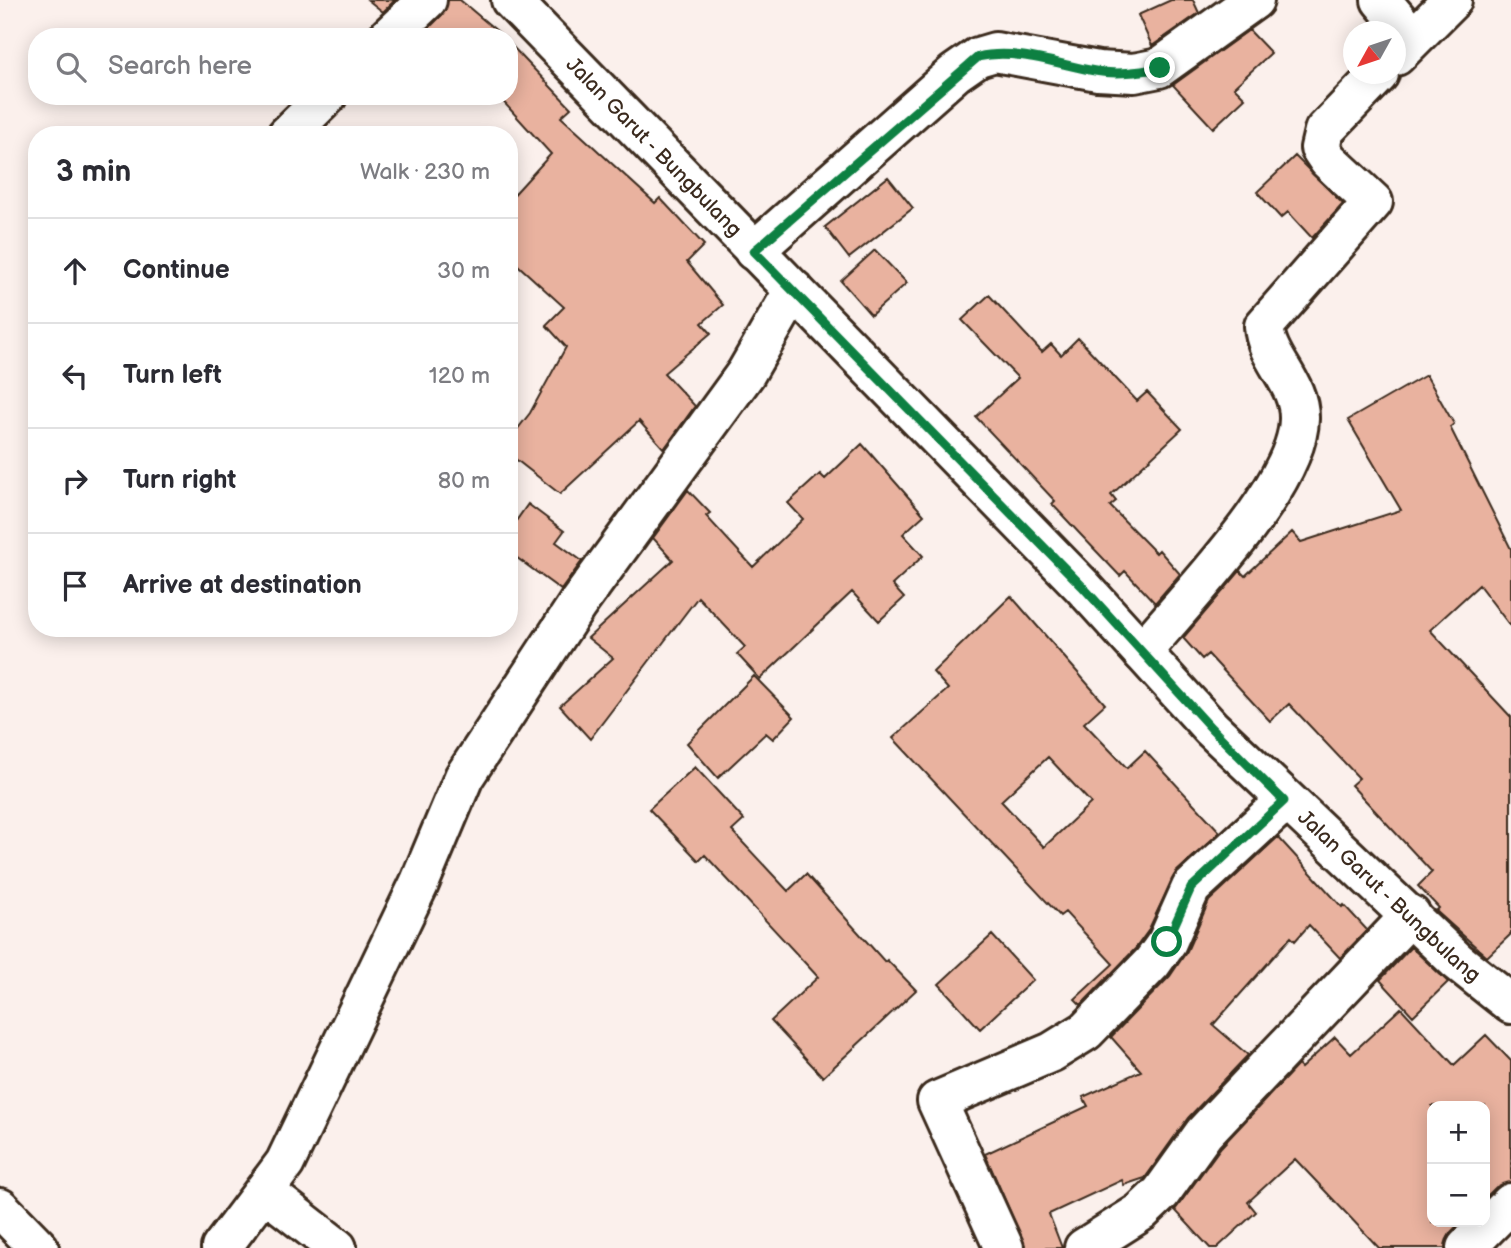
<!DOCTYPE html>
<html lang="en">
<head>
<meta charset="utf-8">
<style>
  :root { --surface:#fff; --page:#f7f7f7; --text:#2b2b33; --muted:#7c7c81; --line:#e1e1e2 }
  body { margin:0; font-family:"Balsamiq Sans",sans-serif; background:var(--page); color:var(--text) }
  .controls { position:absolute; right:21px; bottom:21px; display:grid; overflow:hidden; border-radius:14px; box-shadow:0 4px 18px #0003 }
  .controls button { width:63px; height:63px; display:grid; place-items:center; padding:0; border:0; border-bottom:2px solid var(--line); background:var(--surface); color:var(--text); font:35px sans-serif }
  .compass { position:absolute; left:1343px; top:21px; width:63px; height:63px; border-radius:50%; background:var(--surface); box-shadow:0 4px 18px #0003; rotate:230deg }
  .stop { position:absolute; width:21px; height:21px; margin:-16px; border:5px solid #0b8043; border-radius:50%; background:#fff }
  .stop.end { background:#0b8043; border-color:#fff; box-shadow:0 2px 7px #0008 }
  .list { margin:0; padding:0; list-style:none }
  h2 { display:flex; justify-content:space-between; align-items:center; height:91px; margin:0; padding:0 28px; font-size:30px }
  h2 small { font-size:23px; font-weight:400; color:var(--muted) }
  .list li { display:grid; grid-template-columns:46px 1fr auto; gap:21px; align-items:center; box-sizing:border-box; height:105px; padding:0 28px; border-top:2px solid var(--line) }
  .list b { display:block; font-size:26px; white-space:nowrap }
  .list em { font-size:23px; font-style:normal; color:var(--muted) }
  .icon { flex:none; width:38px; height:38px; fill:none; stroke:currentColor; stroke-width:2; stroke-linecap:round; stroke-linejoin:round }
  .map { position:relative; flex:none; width:1511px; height:1248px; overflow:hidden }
  .search { position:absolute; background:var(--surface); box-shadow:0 4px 18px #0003; left:28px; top:28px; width:490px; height:77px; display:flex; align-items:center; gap:18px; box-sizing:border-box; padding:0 24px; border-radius:28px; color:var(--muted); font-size:26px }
  .panel { position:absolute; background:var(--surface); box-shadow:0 4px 18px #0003; left:28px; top:126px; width:490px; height:511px; border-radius:28px }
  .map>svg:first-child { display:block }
  .building { fill:#e9b29f; stroke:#3b2a1e; stroke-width:2; fill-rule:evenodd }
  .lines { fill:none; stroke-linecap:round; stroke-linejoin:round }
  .street-casing { stroke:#3b2a1e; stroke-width:44 }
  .primary-casing { stroke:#3b2a1e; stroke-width:44 }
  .street { stroke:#fff; stroke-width:38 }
  .primary { stroke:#fff; stroke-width:38 }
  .route { stroke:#0b8043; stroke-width:9 }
  .labels { text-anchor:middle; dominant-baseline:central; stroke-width:6; stroke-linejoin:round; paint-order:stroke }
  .street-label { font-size:21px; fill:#3b2a1e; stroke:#fff }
</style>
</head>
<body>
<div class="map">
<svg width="1511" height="1248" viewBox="0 0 1511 1248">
  <rect width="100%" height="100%" fill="#fbf0ec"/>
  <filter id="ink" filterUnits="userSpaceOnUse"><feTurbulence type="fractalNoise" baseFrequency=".0143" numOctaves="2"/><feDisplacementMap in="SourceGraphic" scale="14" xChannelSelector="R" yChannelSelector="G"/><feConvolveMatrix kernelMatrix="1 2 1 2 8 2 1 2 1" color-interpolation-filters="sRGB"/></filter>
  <g filter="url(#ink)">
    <path class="building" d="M 368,0 L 395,0 L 383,12 Z
      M 448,0 L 460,0 L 504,37 L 420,37 L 442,15 Z
      M 1171,0 L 1193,0 L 1199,13 L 1152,46 L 1138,15 Z
      M 1249,30 L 1271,53 L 1234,87 L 1245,98 L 1213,128 L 1173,85 Z
      M 509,43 L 571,108 L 561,117 L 655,203 L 660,198 L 704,245 L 687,262 L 723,305 L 702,323 L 711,333 L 664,373 L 695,406 L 664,449 L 639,421 L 560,494 L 509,454 L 509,440 L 530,413 L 566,347 L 546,325 L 564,307 L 509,257 L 509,200 L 551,154 L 498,96 L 509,96 Z
      M 1295,156 L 1343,204 L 1312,238 L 1288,212 L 1281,218 L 1257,192 Z
      M 888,177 L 913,208 L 849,258 L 825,227 Z
      M 875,250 L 907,283 L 871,315 L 841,281 Z
      M 989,295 L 1042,352 L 1051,344 L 1061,355 L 1078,338 L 1137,401 L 1147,392 L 1182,429 L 1111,495 L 1116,501 L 1110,506 L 1156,553 L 1159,550 L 1180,574 L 1155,603 L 1125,571 L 1120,576 L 1080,534 L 1052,504 L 1055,501 L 976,417 L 1018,378 L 962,320 Z
      M 1426,375 L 1454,424 L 1450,427 L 1511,549 L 1511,627 L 1479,585 L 1430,630 L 1511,717 L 1511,934 L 1487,957 L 1436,911 L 1439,908 L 1418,886 L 1432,872 L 1351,785 L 1359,778 L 1289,704 L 1270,721 L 1208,654 L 1202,659 L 1183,638 L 1240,571 L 1245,576 L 1292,532 L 1301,542 L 1401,510 L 1348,420 Z
      M 862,444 L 924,515 L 903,534 L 923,556 L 892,585 L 904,598 L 879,621 L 852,592 L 760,679 L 737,654 L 745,647 L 698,597 L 590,739 L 560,706 L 613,658 L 588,638 L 673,560 L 653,538 L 688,490 L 710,513 L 706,516 L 753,567 L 803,519 L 788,503 L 820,474 L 825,479 Z
      M 528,504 L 564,531 L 556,542 L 582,561 L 561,590 L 509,552 L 509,531 Z
      M 1011,596 L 1105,704 L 1084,723 L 1127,768 L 1145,751 L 1220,832 L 1176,872 L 1148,931 L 1135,949 L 1081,1005 L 1075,999 L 1113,964 L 1065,912 L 1060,916 L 893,738 L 948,689 L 933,672 ZM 1048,757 L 1091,803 L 1044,847 L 1001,801 Z
      M 754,676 L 794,717 L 773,739 L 766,733 L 718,778 L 687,743 Z
      M 695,767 L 744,820 L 732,831 L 788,891 L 806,874 L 885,962 L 887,960 L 916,990 L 823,1077 L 771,1021 L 818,977 L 705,855 L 699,861 L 649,809 Z
      M 1278,837 L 1342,907 L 1344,905 L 1367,930 L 1340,958 L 1309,925 L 1295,941 L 1291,937 L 1213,1025 L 1248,1055 L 1188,1118 L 1145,1178 L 1124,1185 L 1122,1180 L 1049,1214 L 1062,1248 L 1026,1248 L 985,1154 L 1088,1106 L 1083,1097 L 1141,1071 L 1111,1037 L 1170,976 L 1187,951 L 1209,901 Z
      M 992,935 L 1033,980 L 980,1029 L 939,984 Z
      M 1411,947 L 1448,982 L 1413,1016 L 1380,980 Z
      M 1401,1008 L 1454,1065 L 1486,1035 L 1511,1061 L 1511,1182 L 1496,1187 L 1485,1198 L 1485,1106 L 1432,1106 L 1432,1222 L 1461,1222 L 1450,1233 L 1445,1248 L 1379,1248 L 1295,1159 L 1248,1202 L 1256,1212 L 1217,1248 L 1210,1248 L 1175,1210 L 1221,1147 L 1298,1065 L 1301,1068 L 1335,1037 L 1351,1054 Z"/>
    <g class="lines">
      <defs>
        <path id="street" d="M 1381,0 L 1413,38
          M 388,37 L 427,0
          M 1396,56 L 1452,0
          M 287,135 L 327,96
          M 754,251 L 955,73 L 978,57 L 995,52 L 1098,71 L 1134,73 L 1159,68 L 1254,0
          M 1142,652 C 1186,599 1298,486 1299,419 C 1300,382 1266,360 1264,326 L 1373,202 L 1328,160 L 1320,148 L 1324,131 L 1379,74
          M 264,1191 L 337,1248
          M 0,1208 L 39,1248
          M 221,1248 L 285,1163 L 419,884 L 464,777 L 577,605 L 746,373 L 794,290
          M 1004,1248 L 937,1101 L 1052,1052 L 1086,1031 L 1152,963 L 1167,942 L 1191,888 L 1285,801
          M 1084,1248 L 1141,1212 L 1161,1193 L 1204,1133 L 1411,915
          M 1466,1248 L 1511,1203"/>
        <g id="primary">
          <path id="s1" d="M 511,0 L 1082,586 L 1211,728 L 1457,961 L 1511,1004"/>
        </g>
      </defs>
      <use href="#street" class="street-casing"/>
      <use href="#primary" class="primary-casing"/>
      <use href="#street" class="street"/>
      <use href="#primary" class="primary"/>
    </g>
  </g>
  <g class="lines" filter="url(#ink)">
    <path class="route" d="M 1160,68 C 1138,72 1117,75 1095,71 C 1057,64 1015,48 978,57 L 754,251 L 1082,586 L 1211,728 L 1284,801 L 1191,888 L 1167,942"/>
  </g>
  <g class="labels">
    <g class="street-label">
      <text stroke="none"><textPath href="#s1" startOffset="205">Jalan Garut - Bungbulang</textPath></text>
      <text stroke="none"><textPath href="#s1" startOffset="1255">Jalan Garut - Bungbulang</textPath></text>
    </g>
  </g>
</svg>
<div class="controls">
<button>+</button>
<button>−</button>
</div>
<svg class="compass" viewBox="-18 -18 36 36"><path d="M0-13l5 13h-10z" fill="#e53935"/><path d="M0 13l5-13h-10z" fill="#7c7c81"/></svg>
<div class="stop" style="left:1167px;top:942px"></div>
<div class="stop end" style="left:1160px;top:68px"></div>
<div class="search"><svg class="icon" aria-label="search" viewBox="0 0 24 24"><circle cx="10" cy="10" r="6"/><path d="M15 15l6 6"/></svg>Search here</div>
<section class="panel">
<h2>3 min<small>Walk · 230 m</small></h2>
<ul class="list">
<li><svg class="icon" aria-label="ahead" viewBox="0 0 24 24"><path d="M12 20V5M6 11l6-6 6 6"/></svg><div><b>Continue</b></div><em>30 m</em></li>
<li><svg class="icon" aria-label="left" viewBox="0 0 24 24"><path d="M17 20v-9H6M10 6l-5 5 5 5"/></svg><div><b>Turn left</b></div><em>120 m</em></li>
<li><svg class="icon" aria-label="right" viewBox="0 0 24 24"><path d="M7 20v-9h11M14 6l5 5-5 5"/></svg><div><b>Turn right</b></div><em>80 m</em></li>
<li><svg class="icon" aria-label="arrive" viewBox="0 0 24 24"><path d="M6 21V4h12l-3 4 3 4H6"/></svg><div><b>Arrive at destination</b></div></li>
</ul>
</section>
</div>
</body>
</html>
